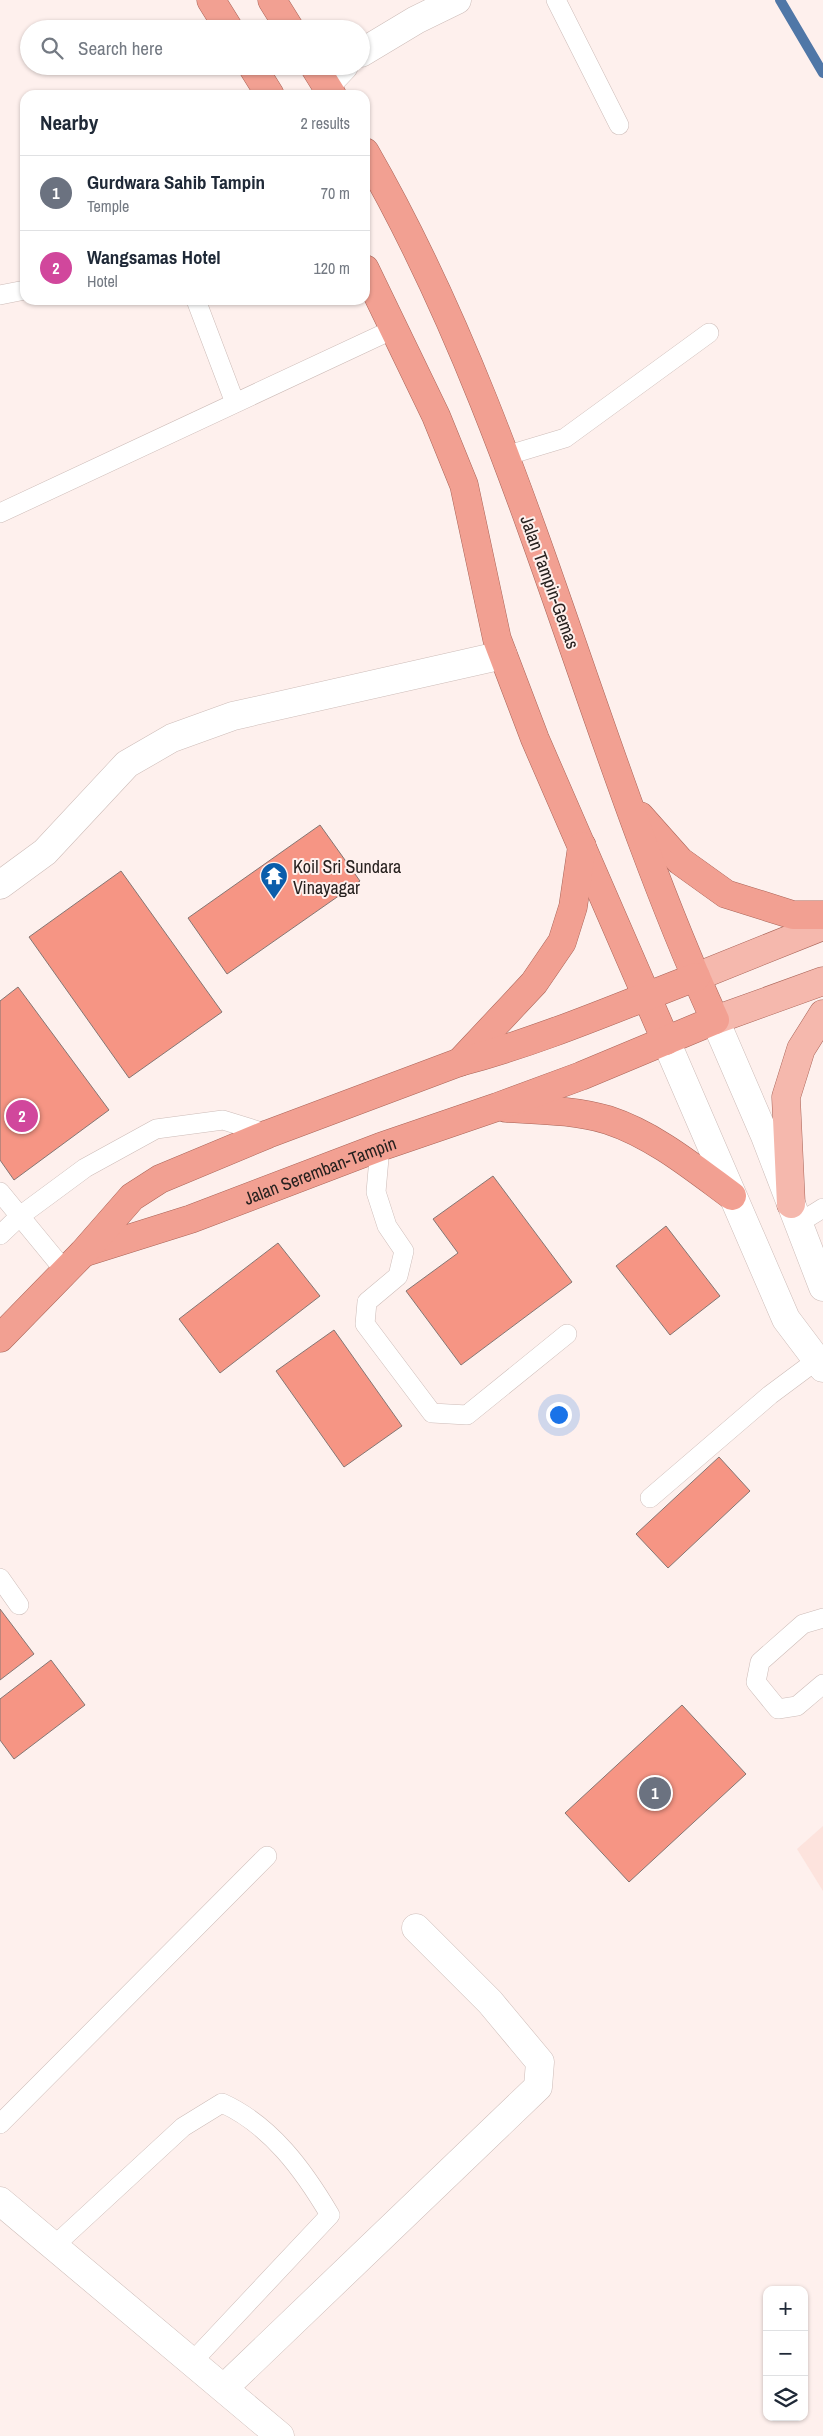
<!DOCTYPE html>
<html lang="en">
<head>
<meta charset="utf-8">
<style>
  :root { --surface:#fff; --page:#f6f6f7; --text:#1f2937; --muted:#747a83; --line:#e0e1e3; --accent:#0f766e }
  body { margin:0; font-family:"Archivo Narrow",sans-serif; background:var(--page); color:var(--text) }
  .controls { position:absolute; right:15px; bottom:15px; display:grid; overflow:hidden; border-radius:10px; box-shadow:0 1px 4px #0004 }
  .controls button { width:45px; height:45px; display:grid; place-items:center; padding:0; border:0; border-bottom:1px solid var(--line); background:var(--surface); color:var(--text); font:25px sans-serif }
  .you { position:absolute; left:558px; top:1414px; width:18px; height:18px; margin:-12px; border:4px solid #fff; border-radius:50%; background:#1a73e8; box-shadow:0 0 0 8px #1a73e833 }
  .badge { display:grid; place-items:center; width:32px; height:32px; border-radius:50%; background:var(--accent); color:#fff; font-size:16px; font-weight:700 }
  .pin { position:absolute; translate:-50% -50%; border:2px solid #fff; box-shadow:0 1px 5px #0006 }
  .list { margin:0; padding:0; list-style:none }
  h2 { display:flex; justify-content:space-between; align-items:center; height:65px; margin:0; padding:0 20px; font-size:21px }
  h2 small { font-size:16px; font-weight:400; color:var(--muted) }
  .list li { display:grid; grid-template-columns:32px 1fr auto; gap:15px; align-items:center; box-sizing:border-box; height:75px; padding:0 20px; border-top:1px solid var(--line) }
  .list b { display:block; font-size:19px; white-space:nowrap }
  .list p { margin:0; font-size:16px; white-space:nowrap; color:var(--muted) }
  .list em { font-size:16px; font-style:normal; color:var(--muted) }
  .icon { flex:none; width:28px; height:28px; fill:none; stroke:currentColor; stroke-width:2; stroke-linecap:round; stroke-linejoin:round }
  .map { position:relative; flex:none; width:823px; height:2436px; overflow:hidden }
  .search { position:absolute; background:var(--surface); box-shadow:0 1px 4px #0004; left:20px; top:20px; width:350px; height:55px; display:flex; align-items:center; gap:12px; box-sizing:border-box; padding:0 18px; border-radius:28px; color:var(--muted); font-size:19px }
  .panel { position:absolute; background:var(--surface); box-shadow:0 1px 4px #0004; left:20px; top:90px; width:350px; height:215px; border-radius:15px }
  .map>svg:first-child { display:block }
  .built { fill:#fde3dd }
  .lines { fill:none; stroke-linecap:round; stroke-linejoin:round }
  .stream { stroke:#5077a7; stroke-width:10 }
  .building { fill:#f69584; stroke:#857673 }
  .service-casing { stroke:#cdbcb8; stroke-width:20 }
  .minor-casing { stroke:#cdbcb8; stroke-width:29 }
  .tertiary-casing { stroke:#cdbcb8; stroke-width:29 }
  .primary-casing { stroke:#a96458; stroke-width:29 }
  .trunk-casing { stroke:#a96458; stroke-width:29 }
  .service { stroke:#fff; stroke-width:19 }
  .minor { stroke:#fff; stroke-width:28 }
  .tertiary { stroke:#fff; stroke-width:28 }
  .primary { stroke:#f5b8ad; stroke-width:28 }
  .trunk { stroke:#f2a092; stroke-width:28 }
  .labels { text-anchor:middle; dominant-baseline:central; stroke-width:4; stroke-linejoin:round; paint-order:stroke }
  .street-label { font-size:18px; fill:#27211f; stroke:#fef0ed }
  .poi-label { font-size:18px; fill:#27211f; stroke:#fef0ed; text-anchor:start }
</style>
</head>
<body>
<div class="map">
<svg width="823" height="2436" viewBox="0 0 823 2436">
  <rect width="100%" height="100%" fill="#fef0ed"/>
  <path class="built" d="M 823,1826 L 823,1891 L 797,1849 Z"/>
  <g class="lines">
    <path class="stream" d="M 780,0 L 823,73"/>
  </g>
  <path class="building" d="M 320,825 L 360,881 L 227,974 L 188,918 Z
    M 121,871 L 222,1012 L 129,1078 L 29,937 Z
    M 18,987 L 109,1110 L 14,1180 L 0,1160 L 0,1001 Z
    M 493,1176 L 572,1282 L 461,1365 L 406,1291 L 458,1253 L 433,1219 Z
    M 666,1226 L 720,1296 L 670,1335 L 616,1266 Z
    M 278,1243 L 320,1296 L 220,1373 L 179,1319 Z
    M 334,1330 L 402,1426 L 344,1467 L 276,1371 Z
    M 719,1457 L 750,1491 L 668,1568 L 636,1534 Z
    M 0,1609 L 34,1654 L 0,1680 Z
    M 51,1660 L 85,1705 L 14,1759 L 0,1740 L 0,1699 Z
    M 682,1705 L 746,1774 L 629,1882 L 565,1813 Z"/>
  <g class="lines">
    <defs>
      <path id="service" d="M 556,0 L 619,125
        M 0,295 L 25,290
        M 196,300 L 235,403
        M 505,456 L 565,438 L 709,333
        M 0,513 L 396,328
        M 380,1147 L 376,1192 L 387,1226 L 404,1251 L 398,1276 L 367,1302 L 365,1324 L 432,1413 L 467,1415 L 567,1334
        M 0,1192 L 65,1271
        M 799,1223 L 823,1208
        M 0,1235 L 20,1216 L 85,1168 L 156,1129 L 223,1120 L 268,1134
        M 650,1498 L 770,1395 L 817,1360
        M 0,1578 L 19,1605
        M 823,1618 L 803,1624 L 760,1662 L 756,1682 L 778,1709 L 797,1706 L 823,1684
        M 0,2124 L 267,1856
        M 54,2246 L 183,2127 L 222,2103 C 271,2125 304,2171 330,2215 L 192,2362"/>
      <path id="minor" d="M 361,53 L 416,20 L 457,0
        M 326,85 L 344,66
        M 0,885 L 45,852 L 127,764 L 172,738 L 233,716 L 503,655
        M 0,2201 L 280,2436
        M 224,2388 L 538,2087 L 540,2062 L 490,2002 L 416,1928"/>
      <path id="tertiary" d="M 715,1020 L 765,1136 L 823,1287
        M 666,1041 L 786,1319 L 823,1368"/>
      <path id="primary" d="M 696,977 L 823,926
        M 715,1020 L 823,981
        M 791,1204 L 786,1097 L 801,1049 L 823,1014"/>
      <g id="trunk">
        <path d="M 211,0 L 229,29"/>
        <path d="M 272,0 L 290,29"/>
        <path d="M 252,66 L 270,95"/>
        <path d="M 314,66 L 332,95"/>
        <path d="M 365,269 L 436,416 L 464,485 L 497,639 L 535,739 L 666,1041"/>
        <path d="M 640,816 L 680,861 L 726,894 L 793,915 L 823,915"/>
        <path d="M 460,1062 L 534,983 L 562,942 L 573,907 L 582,846"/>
        <path d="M 506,1108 C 540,1110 575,1110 608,1120 C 654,1135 694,1168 732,1196"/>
        <path id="s1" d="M 83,1253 L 191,1219 L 380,1147 L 497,1107 L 581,1076 L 715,1020 C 586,736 522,424 365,152"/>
        <path d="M 0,1338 L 83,1253 L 132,1197 L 160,1179 L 268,1134 L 460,1062 C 540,1041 618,1007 696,977"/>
      </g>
    </defs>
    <use href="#service" class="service-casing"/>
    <use href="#minor" class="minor-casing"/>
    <use href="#tertiary" class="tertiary-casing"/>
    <use href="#primary" class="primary-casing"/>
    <use href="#trunk" class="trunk-casing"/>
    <use href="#service" class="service"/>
    <use href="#minor" class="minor"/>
    <use href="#tertiary" class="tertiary"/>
    <use href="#primary" class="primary"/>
    <use href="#trunk" class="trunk"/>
  </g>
  <defs>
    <symbol id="temple-pin" viewBox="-11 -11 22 30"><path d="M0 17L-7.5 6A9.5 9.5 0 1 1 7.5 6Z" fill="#0a5dab" stroke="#fef0ed"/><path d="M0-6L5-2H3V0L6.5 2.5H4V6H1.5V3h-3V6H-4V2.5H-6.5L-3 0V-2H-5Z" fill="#fff"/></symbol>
  </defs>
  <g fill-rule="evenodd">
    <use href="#temple-pin" x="258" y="860" width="32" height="43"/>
  </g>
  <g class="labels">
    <g class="street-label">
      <text transform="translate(550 582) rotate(70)">Jalan Tampin-Gemas</text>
      <text stroke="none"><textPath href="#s1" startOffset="251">Jalan Seremban-Tampin</textPath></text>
    </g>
    <g class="poi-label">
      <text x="293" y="866">Koil Sri Sundara<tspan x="293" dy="21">Vinayagar</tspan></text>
    </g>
  </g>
</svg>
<div class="controls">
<button>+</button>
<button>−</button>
<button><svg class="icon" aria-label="layers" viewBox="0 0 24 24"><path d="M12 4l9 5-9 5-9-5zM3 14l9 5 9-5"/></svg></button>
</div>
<div class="you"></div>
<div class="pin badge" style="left:655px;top:1793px;background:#6b7280">1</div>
<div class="pin badge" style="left:22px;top:1116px;background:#d1479c">2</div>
<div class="search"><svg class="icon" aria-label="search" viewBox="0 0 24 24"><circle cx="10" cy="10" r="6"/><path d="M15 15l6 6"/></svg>Search here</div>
<section class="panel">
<h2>Nearby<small>2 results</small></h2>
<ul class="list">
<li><span class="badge" style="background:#6b7280">1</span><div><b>Gurdwara Sahib Tampin</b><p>Temple</p></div><em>70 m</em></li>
<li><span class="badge" style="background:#d1479c">2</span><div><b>Wangsamas Hotel</b><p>Hotel</p></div><em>120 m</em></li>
</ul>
</section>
</div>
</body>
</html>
